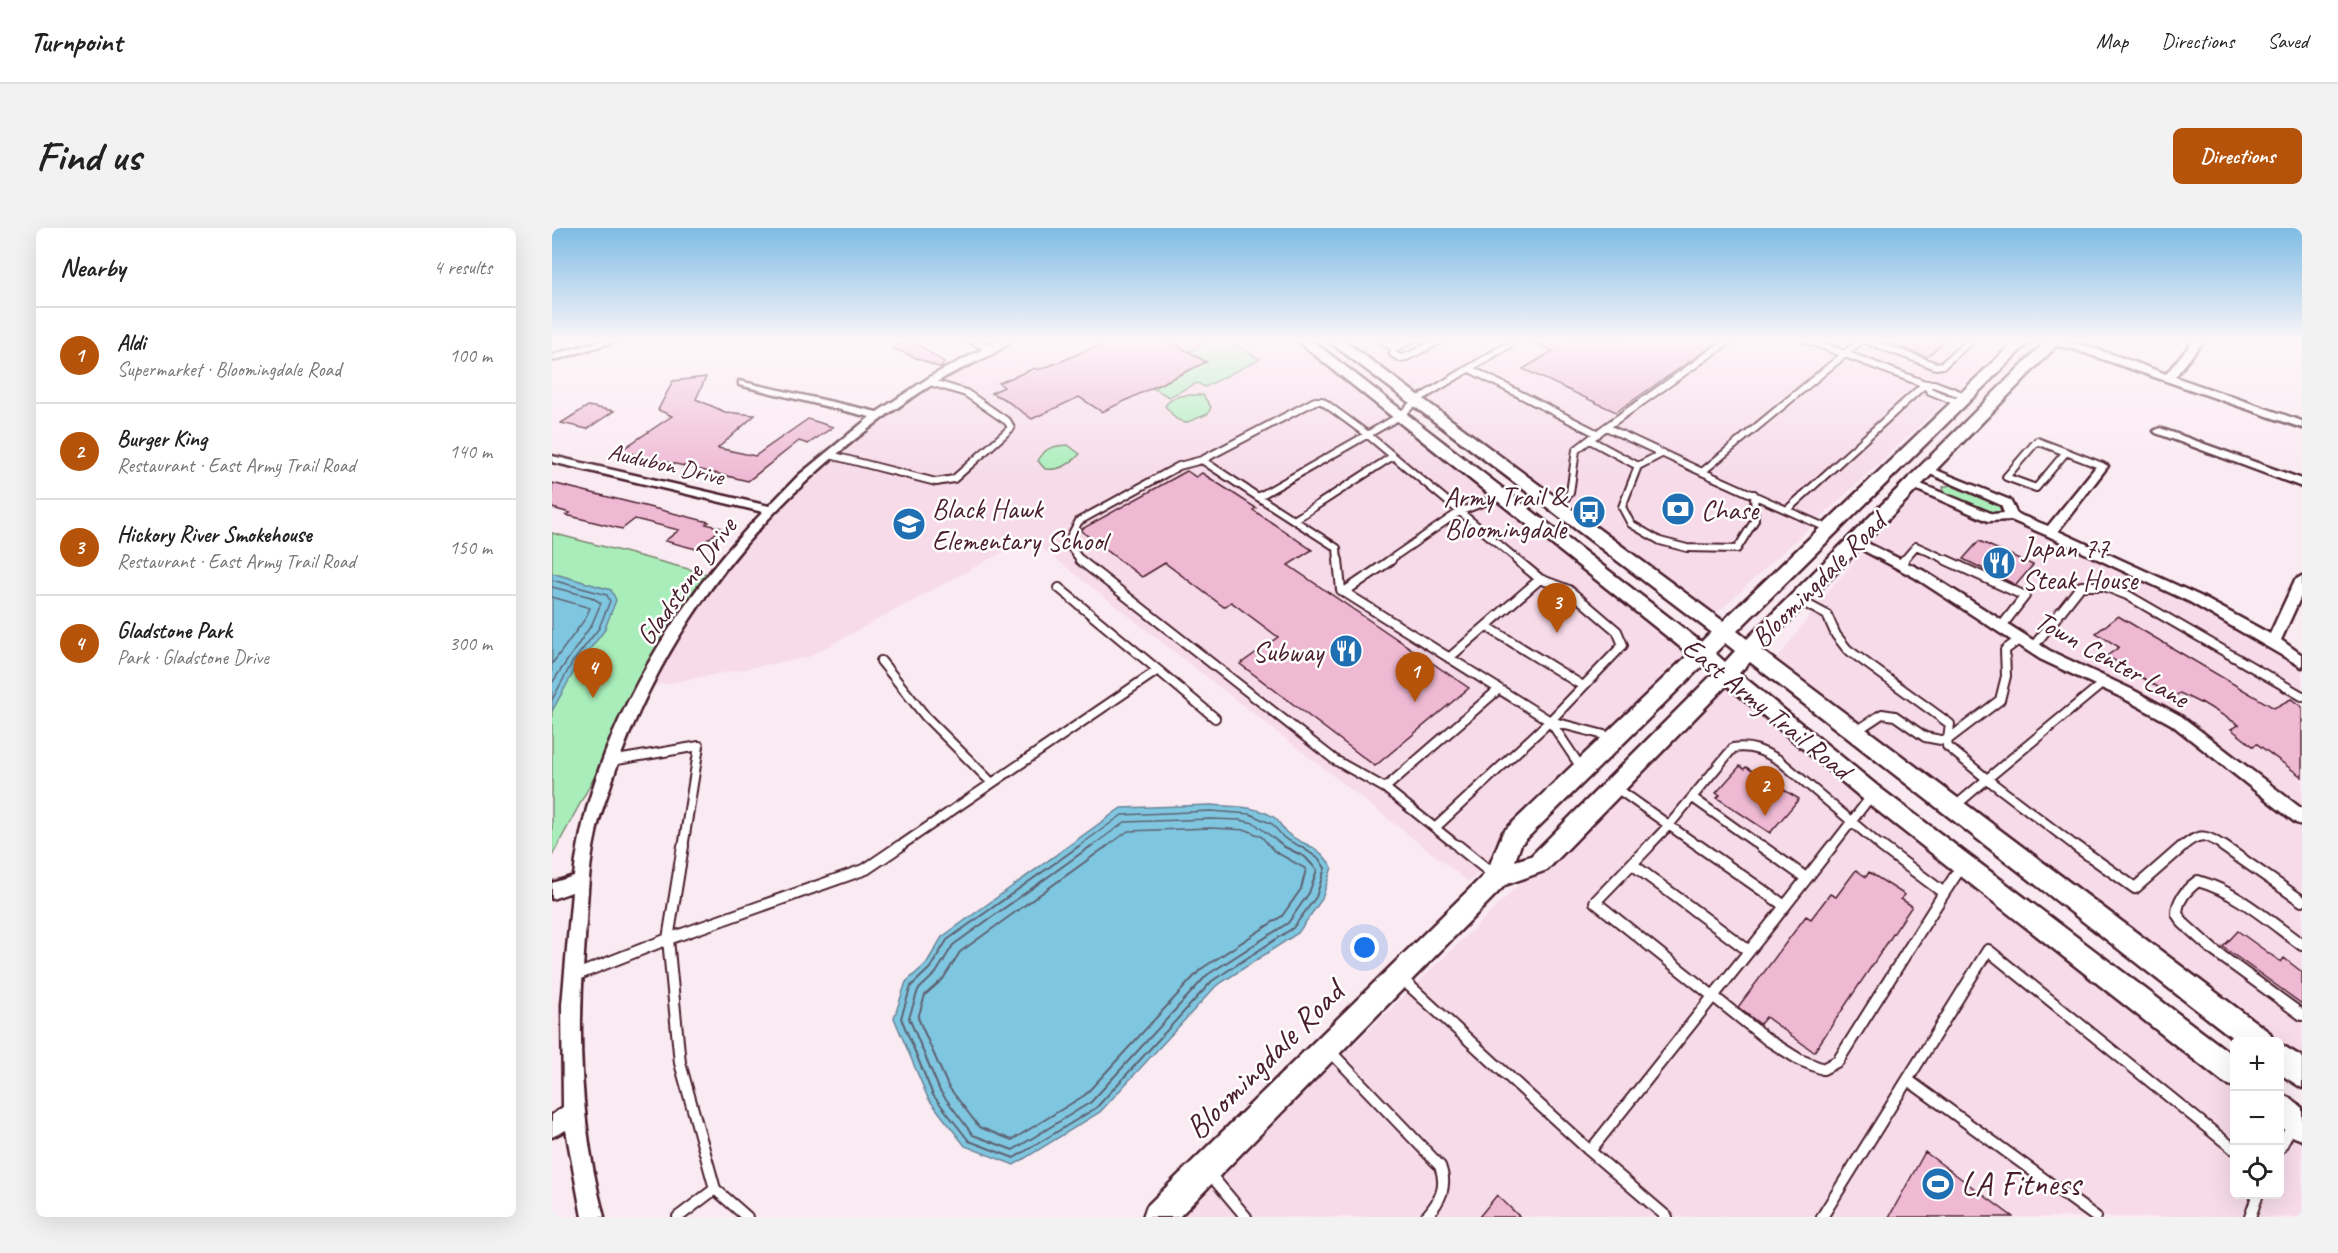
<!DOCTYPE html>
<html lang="en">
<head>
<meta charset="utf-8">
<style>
  :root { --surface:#fff; --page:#f2f2f2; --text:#222; --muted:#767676; --line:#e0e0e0; --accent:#b45309 }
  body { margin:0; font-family:Caveat,sans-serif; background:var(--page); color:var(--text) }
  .controls { position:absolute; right:18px; bottom:18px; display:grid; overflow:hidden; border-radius:9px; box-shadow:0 6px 24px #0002 }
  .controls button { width:54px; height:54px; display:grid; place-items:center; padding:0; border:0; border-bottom:2px solid var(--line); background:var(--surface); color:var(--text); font:30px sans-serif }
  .you { position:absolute; left:813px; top:720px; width:21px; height:21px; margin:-15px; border:4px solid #fff; border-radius:50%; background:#1a73e8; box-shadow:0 0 0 9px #1a73e833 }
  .badge { display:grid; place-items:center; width:39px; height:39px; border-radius:50%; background:var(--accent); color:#fff; font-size:20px; font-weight:700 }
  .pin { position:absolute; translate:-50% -50px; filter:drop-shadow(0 2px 3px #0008) }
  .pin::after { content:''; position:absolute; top:32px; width:21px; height:18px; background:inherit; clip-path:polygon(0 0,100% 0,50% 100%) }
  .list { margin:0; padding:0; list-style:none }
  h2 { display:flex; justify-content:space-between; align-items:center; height:78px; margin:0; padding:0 24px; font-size:26px }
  h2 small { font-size:20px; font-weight:400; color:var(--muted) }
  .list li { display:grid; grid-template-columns:39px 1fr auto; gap:18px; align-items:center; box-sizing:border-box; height:96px; padding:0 24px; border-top:2px solid var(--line) }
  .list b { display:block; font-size:22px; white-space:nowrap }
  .list p { margin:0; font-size:20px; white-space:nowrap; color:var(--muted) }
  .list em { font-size:20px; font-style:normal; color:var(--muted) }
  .icon { flex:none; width:33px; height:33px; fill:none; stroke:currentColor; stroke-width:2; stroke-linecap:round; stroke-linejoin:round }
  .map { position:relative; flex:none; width:1750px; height:989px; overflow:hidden; border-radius:9px }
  header { display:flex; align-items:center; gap:36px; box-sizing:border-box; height:84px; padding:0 30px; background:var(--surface); border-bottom:2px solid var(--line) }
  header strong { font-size:28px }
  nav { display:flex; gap:33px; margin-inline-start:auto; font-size:21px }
  .intro { display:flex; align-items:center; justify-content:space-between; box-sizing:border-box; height:144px; padding:0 36px }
  h1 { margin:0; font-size:42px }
  .button { padding:15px 27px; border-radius:9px; background:var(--accent); color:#fff; font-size:21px; font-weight:700 }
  main { display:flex; gap:36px; padding:0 36px }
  aside { flex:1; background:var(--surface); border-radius:9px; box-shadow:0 6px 24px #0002 }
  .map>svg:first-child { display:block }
  .built { fill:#f7dbe9 }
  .green { fill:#a9eeba; stroke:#7a8672; stroke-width:1.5 }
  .water { fill:#7fc7e0; stroke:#6a8498; stroke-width:1.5 }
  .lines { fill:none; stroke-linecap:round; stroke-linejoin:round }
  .shore-far1 { stroke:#5f6273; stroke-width:1.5 }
  .shore { stroke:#5f6273; stroke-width:2 }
  .building { fill:#efb9d4; stroke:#4a1f2b; stroke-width:1.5 }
  .lane-far2-casing { stroke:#4a1f2b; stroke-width:10 }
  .lane-far1-casing { stroke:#4a1f2b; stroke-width:12 }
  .lane-casing { stroke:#4a1f2b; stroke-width:14 }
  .street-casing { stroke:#4a1f2b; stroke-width:5 }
  .secondary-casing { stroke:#4a1f2b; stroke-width:5 }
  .lane-far2 { stroke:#fff; stroke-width:6 }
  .lane-far1 { stroke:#fff; stroke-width:8 }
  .lane { stroke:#fff; stroke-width:10 }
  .street { fill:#fff; fill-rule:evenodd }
  .secondary { fill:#fff; fill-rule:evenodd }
  .labels { text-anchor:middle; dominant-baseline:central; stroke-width:5; stroke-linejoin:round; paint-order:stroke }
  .far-street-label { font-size:24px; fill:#4a1f2b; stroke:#fff }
  .poi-label { font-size:28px; fill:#4a1f2b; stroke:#fff; text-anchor:start }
  .street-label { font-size:28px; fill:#4a1f2b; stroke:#fff }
  .near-street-label { font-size:33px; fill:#4a1f2b; stroke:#fff }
  .near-poi-label { font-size:33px; fill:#4a1f2b; stroke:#fff; text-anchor:start }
</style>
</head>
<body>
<header>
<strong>Turnpoint</strong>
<nav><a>Map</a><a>Directions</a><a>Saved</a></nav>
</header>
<div class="intro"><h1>Find us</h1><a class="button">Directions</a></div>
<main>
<aside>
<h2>Nearby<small>4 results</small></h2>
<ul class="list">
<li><span class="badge">1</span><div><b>Aldi</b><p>Supermarket · Bloomingdale Road</p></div><em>100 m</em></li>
<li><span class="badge">2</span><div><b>Burger King</b><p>Restaurant · East Army Trail Road</p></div><em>140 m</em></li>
<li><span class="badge">3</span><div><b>Hickory River Smokehouse</b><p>Restaurant · East Army Trail Road</p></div><em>150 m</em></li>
<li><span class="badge">4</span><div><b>Gladstone Park</b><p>Park · Gladstone Drive</p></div><em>300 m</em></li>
</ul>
</aside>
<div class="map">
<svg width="1750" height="989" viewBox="0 0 1750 989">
  <rect width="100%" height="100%" fill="#faeaf2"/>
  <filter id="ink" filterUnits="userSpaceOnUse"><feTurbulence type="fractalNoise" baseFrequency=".0167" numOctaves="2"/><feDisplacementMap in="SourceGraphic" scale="12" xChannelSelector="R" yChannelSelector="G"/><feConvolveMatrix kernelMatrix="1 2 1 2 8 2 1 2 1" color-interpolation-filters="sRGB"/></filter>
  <g filter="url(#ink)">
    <path class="built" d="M 463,111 L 743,111 L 1147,430 L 917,654 L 477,310 L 256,429 L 97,459 L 153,368 L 223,283 L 270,238 L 324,194 L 380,157 L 440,121 Z
      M 788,111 L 1461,111 L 1163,387 Z
      M 1373,255 L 1563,338 L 1679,396 L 1750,442 L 1750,833 L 1225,431 L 1278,361 Z
      M 1176,455 L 1682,859 L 1682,966 L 1728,966 L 1728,895 L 1750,913 L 1750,989 L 623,989 Z"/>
    <path class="green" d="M 662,111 L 673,111 L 708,131 L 653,159 L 645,155 L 617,169 L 601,160 L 655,134 L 637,123 Z
      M 651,167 L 659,179 L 656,186 L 633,195 L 624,191 L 613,178 C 622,165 637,167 651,167 Z
      M 516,217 L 528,226 C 518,236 508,243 493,241 L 486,233 C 493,219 501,218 516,217 Z
      M 1398,257 L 1447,278 L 1450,283 L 1441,285 L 1392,264 L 1391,259 Z
      M 0,305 L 159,347 L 53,529 L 0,628 Z"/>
    <path class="water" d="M 0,345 L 59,362 L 64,372 L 52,403 L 25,438 L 0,483 Z
      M 659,577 C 681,579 704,577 723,590 C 728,594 730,601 735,605 C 754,620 764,614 780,639 L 770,671 L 746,705 L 664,758 L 548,884 L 462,937 L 413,918 L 376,870 L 342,790 L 354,754 L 374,736 L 390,709 L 569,580 Z"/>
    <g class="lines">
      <path class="shore-far1" d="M 0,352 L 55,367 L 58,373 L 47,400 L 20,435 L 0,472
        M 0,359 L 39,369 L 49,375 L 40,396 L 0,455
        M 0,369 L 38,380 L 33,391 L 0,436
        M 524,620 L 570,587 L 659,583 L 698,586 L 720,596 L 732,610 L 751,620
        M 537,620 L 573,594 L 659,591 L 688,592 L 702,595 L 734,620
        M 553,620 L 576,603 L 659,600 L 695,602 L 710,609 L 719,620"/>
      <path class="shore" d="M 527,618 L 395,712 L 378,740 L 359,758 L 349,790 L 381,867 L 417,913 L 462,930 L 544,880 L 660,753 L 741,700 L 764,669 L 773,640 L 767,631 L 748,618
        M 539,618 L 401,717 L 384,745 L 366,762 L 357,790 L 388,863 L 421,907 L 461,922 L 539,874 L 655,747 L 736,695 L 757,665 L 765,642 L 753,629 L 731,618
        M 555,618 L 408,724 L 391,751 L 373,767 L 366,790 L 396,858 L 427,899 L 460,912 L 533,867 L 649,741 L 730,688 L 749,661 L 754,641 L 722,623 L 718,618"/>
    </g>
    <path class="building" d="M 560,111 L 605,111 L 613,115 L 618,113 L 654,134 L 550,184 L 527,169 L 480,191 L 452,171 L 439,165 L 452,159 L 447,155 L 483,140 L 486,142 L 510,133 Z
      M 973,111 L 1170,111 L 1064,184 L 971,141 L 1001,123 Z
      M 1326,111 L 1395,111 L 1375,129 Z
      M 359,112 L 392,134 L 389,140 L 340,120 Z
      M 154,149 L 144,171 L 173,184 L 203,187 L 166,220 L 203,228 L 256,191 L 281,199 L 256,216 L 247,213 L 196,253 L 68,223 L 120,188 L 106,182 L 121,153 Z
      M 36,178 L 62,183 L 35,201 L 9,195 Z
      M 635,243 L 644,249 L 650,245 L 704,280 L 701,282 L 760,322 L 736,337 L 917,460 L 823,538 L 688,436 L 726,409 L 679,374 L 672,379 L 613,335 L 590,349 L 528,302 Z
      M 0,255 L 157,294 L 154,296 L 170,300 L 144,321 L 113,313 L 127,302 L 83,291 L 70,301 L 14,287 L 18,285 L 0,280 Z
      M 1427,313 L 1481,337 L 1464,357 L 1411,331 Z
      M 1566,388 L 1722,480 L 1739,471 L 1750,479 L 1750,549 L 1705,516 L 1701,518 L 1679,501 L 1687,497 L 1649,474 L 1648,475 L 1628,465 L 1622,469 L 1555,428 L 1567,419 L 1544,405 Z
      M 1188,538 L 1192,541 L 1194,539 L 1247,571 L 1218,605 L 1165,570 L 1168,567 L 1164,565 Z
      M 1304,642 L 1314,649 L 1317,644 L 1353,667 L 1349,671 L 1360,678 L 1262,824 L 1214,789 L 1208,796 L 1186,779 L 1254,688 L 1259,691 L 1278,666 L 1284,669 Z
      M 1686,703 L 1729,734 L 1732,730 L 1750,744 L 1750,776 L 1671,719 Z
      M 1373,924 L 1461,989 L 1337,989 Z
      M 945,967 L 968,989 L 927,989 Z"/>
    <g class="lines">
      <defs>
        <path id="lane-far2" d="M 827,111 L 842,120 L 861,111
          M 1253,111 L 1373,156 L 1382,156 L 1413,168
          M 1311,111 L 1384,138 L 1391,137 L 1420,111
          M 842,120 L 841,126 L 848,130 L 854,129 L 891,111
          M 918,141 L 1046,206
          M 1373,156 L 1378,163 L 1407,175
          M 1054,199 L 1179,111
          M 1038,212 L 1086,238 L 1070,279 L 1079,296 L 1108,313 L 1135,320 L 1185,321 L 1203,292 L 1202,266
          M 1485,213 L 1514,224 L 1484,260 L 1454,249 Z
          M 1514,224 L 1550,238
          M 278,227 L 384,254 L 402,251 L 459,200 L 456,194 L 414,165 L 378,154
          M 1086,238 L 1111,225
          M 1150,244 L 1277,301
          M 706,269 L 650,232 L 763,173 L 770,173 L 816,207 L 967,333
          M 1007,278 L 1018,265 L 1024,222 L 1054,199 L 1150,244 L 1311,111
          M 1236,281 L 1373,156
          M 742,292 L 841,228
          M 529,333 L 520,321 L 517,311 L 527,293 L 627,238 L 650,232
          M 786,333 L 785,320 L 706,269 L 848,188 L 865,172 L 966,111
          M 836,333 L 907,284 L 948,268
          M 1351,333 L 1364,318 L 1397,333"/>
        <path id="lane-far1" d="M 528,332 L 783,532 L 833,560
          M 786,332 L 789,362 L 998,493 L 1060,509
          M 1394,332 L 1473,368 L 1449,399
          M 1348,336 L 1352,332
          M 792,364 L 839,332
          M 1247,372 L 1275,387 L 1284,407 L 1295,421 L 1398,496 L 1395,518 L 1435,551 L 1402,579
          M 934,398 L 1031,458
          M 1481,419 L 1529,358 L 1552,358 L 1575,367 L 1750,468
          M 897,430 L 988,351 L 965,332
          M 329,433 L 374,489 L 440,555
          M 606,442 L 663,490
          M 998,493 L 1030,541
          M 1303,504 L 1330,486 L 1343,488 L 1373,509 L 1394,513 L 1448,472 L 1454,448 L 1453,422 L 1468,411
          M 59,533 L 147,518 L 131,620
          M 1063,559 L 1149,620
          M 1141,570 L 1211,620
          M 883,600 L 998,493 L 1071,417 L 1065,403 L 1017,362 L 988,351
          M 345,620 L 606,442 L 507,360
          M 908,620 L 833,560 L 947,461
          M 1095,620 L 1118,596 L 1181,520 C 1199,517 1211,523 1227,532 L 1331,620
          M 1279,620 L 1320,567
          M 1526,620 L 1435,551 L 1551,455
          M 1629,620 C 1648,603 1654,606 1674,620"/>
        <path id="lane" d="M 906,618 L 942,647
          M 1097,618 L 1043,674 L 1216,812 L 1248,832 L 1271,841 L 1286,833 L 1392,665
          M 1147,618 L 1233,678 L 1280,618
          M 1209,618 L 1254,650
          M 1329,618 L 1392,665
          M 1524,618 L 1583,660 L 1631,618
          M 1671,618 L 1750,673
          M 1080,636 L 1197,723
          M 1392,665 L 1409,639
          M 1750,717 C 1717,693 1685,664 1646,653 C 1635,661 1625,671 1625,686 L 1631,695 L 1661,722 L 1750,787
          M 22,748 L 116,711 L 314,641 L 348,618
          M 849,750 L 1038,923 L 1233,678
          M 778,823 L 888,938 C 896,959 888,973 874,989
          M 1356,852 L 1544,989
          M 1728,920 L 1740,898
          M 1038,923 L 1115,989
          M 657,945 L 694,989
          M 163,961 L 195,989
          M 126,989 L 163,961 L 128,835 L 116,711 L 131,618
          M 1270,989 L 1436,722 L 1682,921
          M 1698,989 L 1706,966"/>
        <path id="street" d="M 55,111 L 70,111 L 0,133 L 0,127 Z
          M 412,111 L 425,111 L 438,117 L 450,111 L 462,111 C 442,129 411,138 388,152 C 341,180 297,214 257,251 C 166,333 95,443 58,559 C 53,574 47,589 44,605 C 35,644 35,686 32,726 C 25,815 29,902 52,989 L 30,989 L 14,902 L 0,909 L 0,887 L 11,879 L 10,777 L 20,664 L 0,671 L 0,655 L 22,648 C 37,515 118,379 211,284 L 0,234 L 0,228 L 217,278 L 247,247 L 318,189 L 187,157 L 187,153 L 325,184 L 381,147 L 431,121 Z
          M 1478,111 C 1525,109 1571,131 1614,146 L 1643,111 L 1653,111 L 1623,149 L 1750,193 L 1750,200 L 1524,122 Z
          M 1608,200 L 1750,251 L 1750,259 L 1604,205 L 1602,203 Z
          M 1550,235 L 1556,238 L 1506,303 L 1648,368 L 1718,406 L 1743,352 L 1750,348 L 1750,366 L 1729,412 L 1750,427 L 1750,439 L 1638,374 L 1494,307 L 1459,292 L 1436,293 L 1354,257 L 1356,254 L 1364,254 L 1441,286 L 1452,285 L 1449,277 L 1369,242 L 1371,240 L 1379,240 L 1458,272 L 1465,286 L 1496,298 L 1546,236 Z
          M 1305,310 L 1372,343 L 1498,423 L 1581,462 L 1629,488 L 1750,581 L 1750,597 L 1744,595 L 1619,496 L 1571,470 L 1488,431 L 1362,349 L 1301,317 L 1299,314 L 1301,311 Z"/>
        <path id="secondary" d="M 743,111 L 758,111 L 1149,414 L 1159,404 L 774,111 L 790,111 L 1171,393 L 1465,111 L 1480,111 L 1185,403 L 1195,411 L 1496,111 L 1511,111 L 1209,422 L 1718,805 L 1721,814 L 1686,814 L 1198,434 L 1187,445 L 1328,560 L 1682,828 L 1682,859 L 1672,855 L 1312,572 L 1175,457 L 995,642 L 953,657 L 627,989 L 591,989 L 595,978 L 935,644 L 951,604 L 1137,426 ZM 1173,415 L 1183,423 L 1173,434 L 1163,425 ZM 1151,437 L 1161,446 L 979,628 L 963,633 L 969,616 Z
          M 1728,816 L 1750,829 L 1750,860 L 1728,846 Z
          M 1728,866 L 1738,870 L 1750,880 L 1750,912 L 1740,908 L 1728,898 Z"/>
      </defs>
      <use href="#lane-far2" class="lane-far2-casing"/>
      <use href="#lane-far1" class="lane-far1-casing"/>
      <use href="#lane" class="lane-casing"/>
      <use href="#street" class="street-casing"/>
      <use href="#secondary" class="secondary-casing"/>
      <use href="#lane-far2" class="lane-far2"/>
      <use href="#lane-far1" class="lane-far1"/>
      <use href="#lane" class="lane"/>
      <use href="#street" class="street"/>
      <use href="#secondary" class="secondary"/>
    </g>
  </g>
  <linearGradient id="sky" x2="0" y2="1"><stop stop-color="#7ebce5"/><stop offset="0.45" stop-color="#fdf6f9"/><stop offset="1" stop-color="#fdf6f9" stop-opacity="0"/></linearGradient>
  <rect width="1750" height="249" fill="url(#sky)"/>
  <defs>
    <symbol id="bank-disc" viewBox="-11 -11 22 22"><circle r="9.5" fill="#1f6fb2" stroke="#fff"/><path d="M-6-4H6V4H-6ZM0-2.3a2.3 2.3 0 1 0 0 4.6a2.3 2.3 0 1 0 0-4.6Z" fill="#fff"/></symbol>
    <symbol id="bus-disc" viewBox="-11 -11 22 22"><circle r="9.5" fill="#1f6fb2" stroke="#fff"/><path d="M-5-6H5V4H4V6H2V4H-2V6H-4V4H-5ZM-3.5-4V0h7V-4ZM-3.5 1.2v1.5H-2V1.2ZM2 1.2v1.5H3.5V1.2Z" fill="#fff"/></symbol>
    <symbol id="school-disc" viewBox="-11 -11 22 22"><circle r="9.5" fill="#1f6fb2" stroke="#fff"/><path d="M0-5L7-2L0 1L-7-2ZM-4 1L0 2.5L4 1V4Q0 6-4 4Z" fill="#fff"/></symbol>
    <symbol id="restaurant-disc" viewBox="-11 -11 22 22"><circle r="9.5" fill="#1f6fb2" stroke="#fff"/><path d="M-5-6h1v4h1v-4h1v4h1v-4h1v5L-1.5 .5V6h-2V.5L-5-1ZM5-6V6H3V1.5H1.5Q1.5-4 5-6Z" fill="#fff"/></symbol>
    <symbol id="stadium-disc" viewBox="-11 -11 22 22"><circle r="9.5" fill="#1f6fb2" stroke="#fff"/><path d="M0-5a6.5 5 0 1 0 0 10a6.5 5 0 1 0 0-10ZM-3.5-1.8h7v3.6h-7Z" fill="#fff"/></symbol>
  </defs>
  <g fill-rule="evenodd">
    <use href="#bank-disc" x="1107" y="262" width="38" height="38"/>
    <use href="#bus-disc" x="1018" y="265" width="38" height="38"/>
    <use href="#school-disc" x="338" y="277" width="38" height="38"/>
    <use href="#restaurant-disc" x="1428" y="316" width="38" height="38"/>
    <use href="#restaurant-disc" x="775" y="404" width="38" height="38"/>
    <use href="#stadium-disc" x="1367" y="937" width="38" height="38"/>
  </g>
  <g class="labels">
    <g class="far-street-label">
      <text transform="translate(114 236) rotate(13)">Audubon Drive</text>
    </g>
    <g class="poi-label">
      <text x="1014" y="268" text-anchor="end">Army Trail &amp;<tspan x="1014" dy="32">Bloomingdale</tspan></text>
      <text x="380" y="280">Black Hawk<tspan x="380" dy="32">Elementary School</tspan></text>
      <text x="1149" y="281">Chase</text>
      <text x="1470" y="319">Japan 77<tspan x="1470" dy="32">Steak House</tspan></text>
      <text x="771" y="423" text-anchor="end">Subway</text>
    </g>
    <g class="street-label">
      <text transform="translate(1266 352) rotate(-45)">Bloomingdale Road</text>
      <text transform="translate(134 353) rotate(-54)">Gladstone Drive</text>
      <text transform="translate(1560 431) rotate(29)">Town Center Lane</text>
      <text transform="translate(1215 480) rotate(39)">East Army Trail Road</text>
    </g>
    <g class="near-street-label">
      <text transform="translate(712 832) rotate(-45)">Bloomingdale Road</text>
    </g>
    <g class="near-poi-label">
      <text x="1409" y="956">LA Fitness</text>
    </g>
  </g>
</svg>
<div class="controls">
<button>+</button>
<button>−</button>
<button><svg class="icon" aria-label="locate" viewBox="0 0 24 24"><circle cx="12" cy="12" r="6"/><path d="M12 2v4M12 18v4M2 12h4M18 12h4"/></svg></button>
</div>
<div class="you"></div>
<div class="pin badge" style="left:863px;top:474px">1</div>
<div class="pin badge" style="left:1213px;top:588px">2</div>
<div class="pin badge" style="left:1005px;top:405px">3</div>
<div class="pin badge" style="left:41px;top:470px">4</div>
</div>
</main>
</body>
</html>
